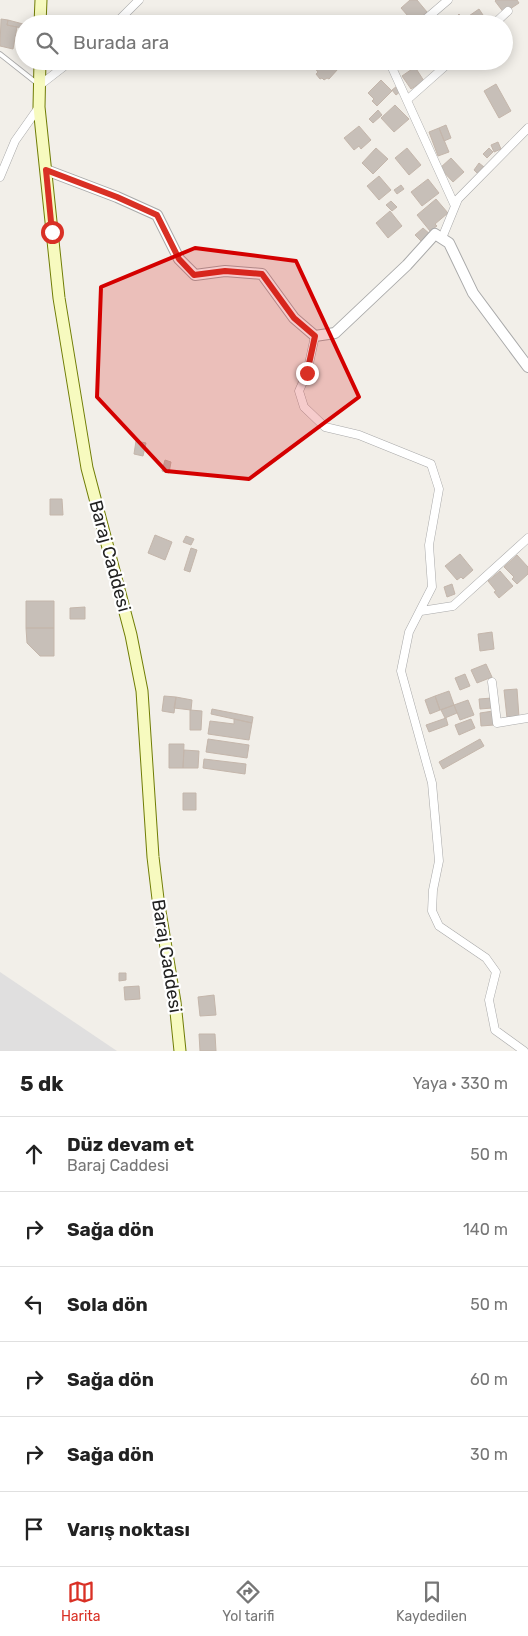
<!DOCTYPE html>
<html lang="tr">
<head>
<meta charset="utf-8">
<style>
  :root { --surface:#fff; --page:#f2f2f2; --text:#222; --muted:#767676; --line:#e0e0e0; --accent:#d93025 }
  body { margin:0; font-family:Rubik,sans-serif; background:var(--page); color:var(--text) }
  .stop { position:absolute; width:15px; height:15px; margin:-11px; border:4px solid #d93025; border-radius:50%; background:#fff }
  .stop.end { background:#d93025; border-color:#fff; box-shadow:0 1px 5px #0008 }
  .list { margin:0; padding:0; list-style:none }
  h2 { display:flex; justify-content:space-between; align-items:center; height:65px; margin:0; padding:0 20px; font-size:21px }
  h2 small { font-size:16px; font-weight:400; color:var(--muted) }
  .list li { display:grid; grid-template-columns:32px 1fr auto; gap:15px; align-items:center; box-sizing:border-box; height:75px; padding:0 20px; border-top:1px solid var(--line) }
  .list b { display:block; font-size:19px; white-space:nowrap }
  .list p { margin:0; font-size:16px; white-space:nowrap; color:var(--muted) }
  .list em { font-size:16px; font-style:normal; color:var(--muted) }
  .icon { flex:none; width:28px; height:28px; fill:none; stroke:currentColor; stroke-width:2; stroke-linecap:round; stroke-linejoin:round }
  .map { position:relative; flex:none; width:528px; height:1051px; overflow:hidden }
  .search { position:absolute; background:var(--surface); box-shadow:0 2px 12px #0003; left:15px; right:15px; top:15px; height:55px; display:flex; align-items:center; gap:12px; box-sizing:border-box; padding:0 18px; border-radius:28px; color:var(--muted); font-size:19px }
  .sheet { height:515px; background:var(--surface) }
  nav { display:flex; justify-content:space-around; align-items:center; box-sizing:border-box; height:70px; border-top:1px solid var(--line); background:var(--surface); font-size:14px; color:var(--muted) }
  nav a { display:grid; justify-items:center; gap:2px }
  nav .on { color:var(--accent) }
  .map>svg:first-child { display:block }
  .residential { fill:#e0dfdf }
  .building { fill:#c7bfb8; stroke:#c4b6ab }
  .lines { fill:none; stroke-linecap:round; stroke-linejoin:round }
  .service-casing { stroke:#a9a9a9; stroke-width:5.5 }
  .minor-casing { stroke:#a9a9a9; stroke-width:9 }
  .tertiary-casing { stroke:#a9a9a9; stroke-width:12 }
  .secondary-casing { stroke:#707d05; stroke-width:13 }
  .service { stroke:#fff; stroke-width:4 }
  .minor { stroke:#fff; stroke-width:8 }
  .tertiary { stroke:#fff; stroke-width:10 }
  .secondary { stroke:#f7fabf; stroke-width:11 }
  .route { stroke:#d93025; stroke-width:6 }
  .marked { fill:#d40000; fill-opacity:0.2; stroke:#d40000; stroke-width:4; stroke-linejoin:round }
  .labels { text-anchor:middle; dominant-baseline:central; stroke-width:4.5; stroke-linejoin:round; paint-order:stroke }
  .street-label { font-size:18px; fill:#222; stroke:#fff }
</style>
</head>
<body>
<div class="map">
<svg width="528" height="1051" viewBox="0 0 528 1051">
  <rect width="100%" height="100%" fill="#f2efe9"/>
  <path class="residential" d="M 0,972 L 117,1051 L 0,1051 Z"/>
  <path class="building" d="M 410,0 L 417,0 L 427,12 L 414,23 L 401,8 Z
    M 496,0 L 517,0 L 519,3 L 504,13 L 495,1 Z
    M 479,9 L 489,24 L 470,24 L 466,18 Z
    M 459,14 L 467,24 L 458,24 L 454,19 Z
    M 390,18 L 395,24 L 383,24 Z
    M 1,19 L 8,20 L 7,25 L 17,27 L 13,49 L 0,46 Z
    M 8,20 L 23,24 L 22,28 L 7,25 Z
    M 137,61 L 152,61 L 146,68 Z
    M 315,61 L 332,61 L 338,69 L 329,79 L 327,78 L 324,80 L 322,78 L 320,79 L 316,74 L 318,72 L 311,64 Z
    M 430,61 L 443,61 L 436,68 Z
    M 415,67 L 424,81 L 411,89 L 402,76 Z
    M 381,80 L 392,91 L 377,106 L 372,101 L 374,99 L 368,93 Z
    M 496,84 L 511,111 L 499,118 L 484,91 Z
    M 397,86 L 401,91 L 396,95 L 392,90 Z
    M 395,105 L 409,119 L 394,132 L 381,118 Z
    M 378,110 L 382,115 L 373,123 L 369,119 Z
    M 446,125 L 451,138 L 444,141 L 439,128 Z
    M 359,126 L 371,140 L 361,149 L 359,146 L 354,150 L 344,138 Z
    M 439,128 L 449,152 L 438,156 L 429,132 Z
    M 498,142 L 501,149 L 494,152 L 491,145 Z
    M 376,148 L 388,159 L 373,174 L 362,163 Z
    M 407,148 L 421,165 L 409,175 L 395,158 Z
    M 489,148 L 493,152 L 487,158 L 483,154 Z
    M 451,158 L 464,172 L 453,182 L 440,168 Z
    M 479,163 L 484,167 L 478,174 L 474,170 Z
    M 379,176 L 391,190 L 379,200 L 367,186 Z
    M 428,179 L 439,193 L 422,206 L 411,192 Z
    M 401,185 L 404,189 L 397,194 L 394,190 Z
    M 436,199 L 448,213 L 435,224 L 437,226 L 430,231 L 417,215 Z
    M 391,201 L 397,207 L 392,211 L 386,205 Z
    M 390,211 L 402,226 L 388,238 L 376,223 Z
    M 423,228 L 431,235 L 423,243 L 415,235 Z
    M 136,441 L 146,443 L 143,456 L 134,454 Z
    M 165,460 L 171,462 L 169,473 L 162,471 Z
    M 50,499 L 62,499 L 63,515 L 50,515 Z
    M 155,535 L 172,542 L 165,560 L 148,553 Z
    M 186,536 L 194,539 L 191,545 L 183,542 Z
    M 191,548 L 197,550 L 190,572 L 184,570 Z
    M 460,554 L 473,570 L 463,579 L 461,577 L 457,580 L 445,566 Z
    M 517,555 L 528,567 L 528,574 L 517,584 L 512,579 L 514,577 L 504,567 Z
    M 500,571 L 513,586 L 499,598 L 494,592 L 496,591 L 488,581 Z
    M 452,584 L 455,594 L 447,597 L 444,587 Z
    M 26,601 L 54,601 L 54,628 L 26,628 Z
    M 85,607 L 85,619 L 70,619 L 70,608 Z
    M 26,628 L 54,628 L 54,656 L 40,656 L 27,643 Z
    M 492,632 L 494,649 L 480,651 L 478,634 Z
    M 486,664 L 492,677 L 477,683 L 471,670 Z
    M 465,674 L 470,686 L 460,690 L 455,678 Z
    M 517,689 L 519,717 L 507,718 L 504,690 Z
    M 449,691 L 454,705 L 440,710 L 435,696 Z
    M 164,696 L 176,697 L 174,713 L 162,711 Z
    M 435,696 L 440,710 L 430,714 L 425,700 Z
    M 176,697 L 192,700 L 191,710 L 174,708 Z
    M 492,698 L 492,708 L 480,709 L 479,699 Z
    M 468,700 L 474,715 L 460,720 L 454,705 Z
    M 454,705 L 457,713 L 445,718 L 441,710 Z
    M 212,709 L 253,717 L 252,723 L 211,714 Z
    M 190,710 L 202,711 L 201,730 L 190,730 Z
    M 493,711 L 494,725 L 481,726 L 480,713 Z
    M 446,718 L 448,725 L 429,732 L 426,725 Z
    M 234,719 L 252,723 L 249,740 L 208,734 L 210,721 L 234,724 Z
    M 471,719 L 475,728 L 459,735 L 455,725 Z
    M 208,739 L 249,745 L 247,758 L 206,752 Z
    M 480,739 L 484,746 L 443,769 L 439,762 Z
    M 169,744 L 184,744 L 183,768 L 169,768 Z
    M 184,750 L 199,751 L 198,768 L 183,768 Z
    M 204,759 L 246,764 L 245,774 L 203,768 Z
    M 183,793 L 196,793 L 196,810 L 183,810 Z
    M 119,973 L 126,973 L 126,980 L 119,981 Z
    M 139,986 L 140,999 L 125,1000 L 124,987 Z
    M 214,995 L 216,1015 L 200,1016 L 198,997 Z
    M 199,1034 L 215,1034 L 216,1051 L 200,1051 Z"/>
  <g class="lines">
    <defs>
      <path id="service" d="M 0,54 L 38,84"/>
      <path id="minor" d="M 115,24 L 139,0
        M 420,24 L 448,0
        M 494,24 L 508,11
        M 389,61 L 455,206
        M 40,85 L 71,61
        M 407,100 L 451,61
        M 0,177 L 15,141 L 39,107
        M 442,238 L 458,199 L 528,128
        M 315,336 L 307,373 L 299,391 L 304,407 L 325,427 L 359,435 L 431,464 L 439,489 L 429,545 L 432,587 L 409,632 L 401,671 L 432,783 L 439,861 L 433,890 L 432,911 L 439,926 L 486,958 L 496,972 L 489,1000 L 495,1030 L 524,1051
        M 421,611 L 453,606 L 528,538
        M 492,682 L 497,723 L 528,718"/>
      <path id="tertiary" d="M 46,170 L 117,197 L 157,215 L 179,259 L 195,275 L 225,271 L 262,274 L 294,318 L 315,336 L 335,333 L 407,265 L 435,234 L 449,243 L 473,293 L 528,367"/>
      <path id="secondary" d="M 40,24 L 41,0
        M 40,61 L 39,107 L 59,298 L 87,468 L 131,635 L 142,691 L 153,857 L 158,899 L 175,1002 L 180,1051"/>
    </defs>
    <use href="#service" class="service-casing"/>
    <use href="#minor" class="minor-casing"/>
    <use href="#tertiary" class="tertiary-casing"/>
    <use href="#secondary" class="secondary-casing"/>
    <use href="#service" class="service"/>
    <use href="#minor" class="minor"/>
    <use href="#tertiary" class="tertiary"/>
    <use href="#secondary" class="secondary"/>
  </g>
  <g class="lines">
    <path class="route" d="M 52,232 L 46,170 L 117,197 L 157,215 L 179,259 L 194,275 L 225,271 L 262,274 L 294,318 L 315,336 L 307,373"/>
  </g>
  <path class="marked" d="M 195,248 L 296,261 L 359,397 L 249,479 L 166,471 L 97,397 L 101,287 Z"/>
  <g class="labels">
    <g class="street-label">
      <text transform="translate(110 556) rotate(75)">Baraj Caddesi</text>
      <text transform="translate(167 956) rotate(81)">Baraj Caddesi</text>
    </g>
  </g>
</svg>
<div class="stop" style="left:52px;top:232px"></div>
<div class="stop end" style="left:307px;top:373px"></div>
<div class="search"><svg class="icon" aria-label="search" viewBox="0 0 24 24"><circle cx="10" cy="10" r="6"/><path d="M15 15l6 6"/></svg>Burada ara</div>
</div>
<section class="sheet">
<h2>5 dk<small>Yaya · 330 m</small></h2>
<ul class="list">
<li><svg class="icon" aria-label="ahead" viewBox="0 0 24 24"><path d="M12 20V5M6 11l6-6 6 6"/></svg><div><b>Düz devam et</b><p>Baraj Caddesi</p></div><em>50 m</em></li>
<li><svg class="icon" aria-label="right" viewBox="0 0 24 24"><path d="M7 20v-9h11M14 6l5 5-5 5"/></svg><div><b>Sağa dön</b></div><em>140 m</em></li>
<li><svg class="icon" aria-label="left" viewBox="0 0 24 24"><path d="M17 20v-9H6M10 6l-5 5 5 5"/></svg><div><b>Sola dön</b></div><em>50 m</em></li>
<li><svg class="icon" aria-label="right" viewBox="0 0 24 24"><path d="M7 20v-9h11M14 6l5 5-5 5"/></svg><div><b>Sağa dön</b></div><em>60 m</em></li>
<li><svg class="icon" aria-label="right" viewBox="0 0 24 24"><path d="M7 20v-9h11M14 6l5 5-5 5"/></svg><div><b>Sağa dön</b></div><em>30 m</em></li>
<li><svg class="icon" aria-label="arrive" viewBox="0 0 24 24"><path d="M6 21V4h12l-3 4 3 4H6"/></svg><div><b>Varış noktası</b></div></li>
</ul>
</section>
<nav>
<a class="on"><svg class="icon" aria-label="map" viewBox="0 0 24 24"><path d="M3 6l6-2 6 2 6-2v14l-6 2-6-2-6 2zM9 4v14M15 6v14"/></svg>Harita</a>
<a><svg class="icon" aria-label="directions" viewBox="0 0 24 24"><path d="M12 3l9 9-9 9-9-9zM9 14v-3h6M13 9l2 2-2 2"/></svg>Yol tarifi</a>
<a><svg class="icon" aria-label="saved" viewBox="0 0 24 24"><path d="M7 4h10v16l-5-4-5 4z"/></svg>Kaydedilen</a>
</nav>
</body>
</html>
